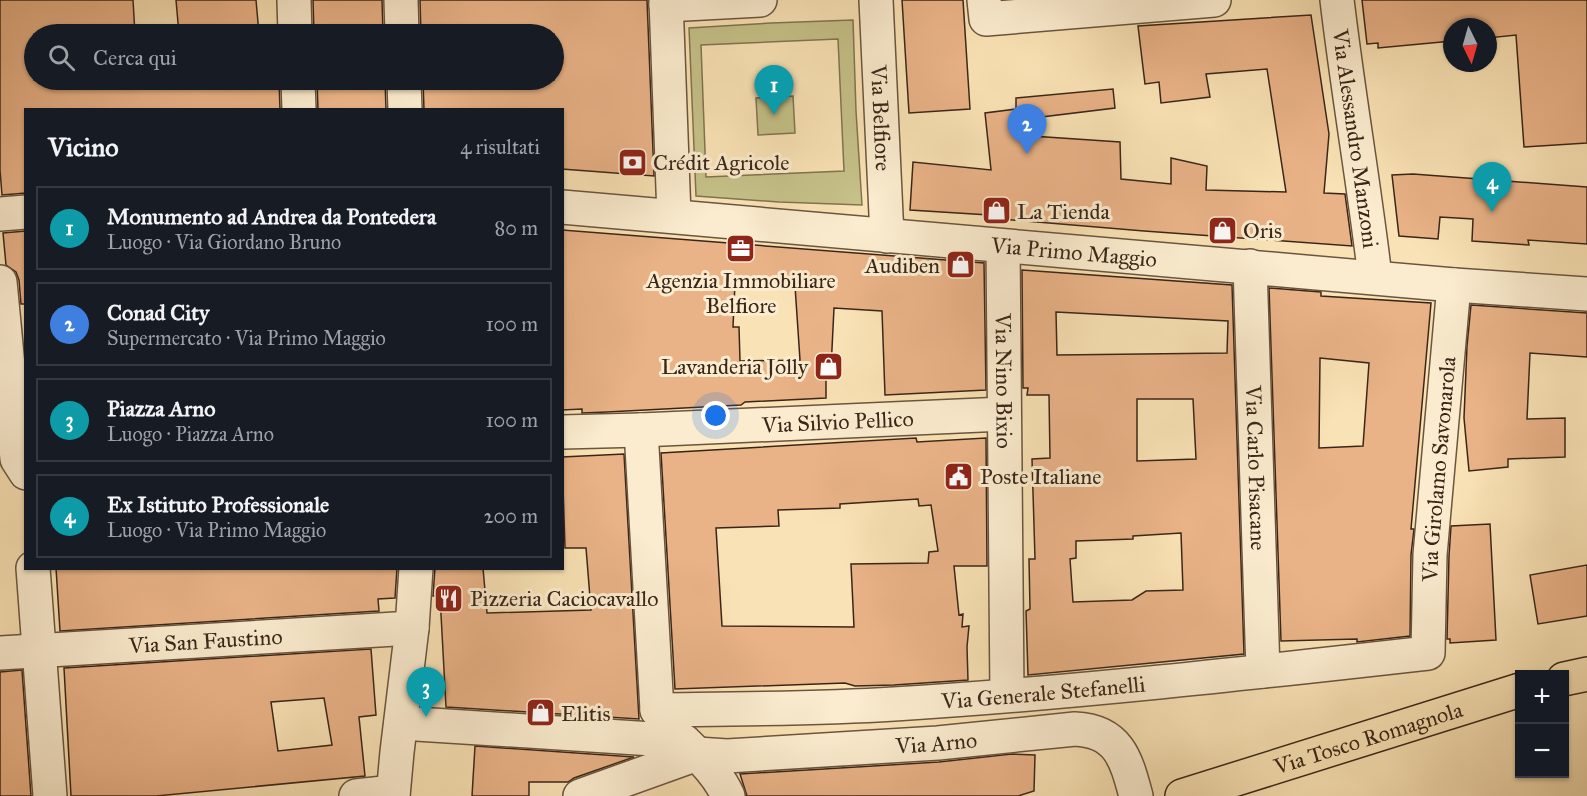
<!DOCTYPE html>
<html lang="it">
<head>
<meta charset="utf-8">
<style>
  :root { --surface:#171b24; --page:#242831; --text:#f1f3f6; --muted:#9ea1a6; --line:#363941; --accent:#1a73e8 }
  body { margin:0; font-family:"IM FELL Great Primer",serif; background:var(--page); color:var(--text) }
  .controls { position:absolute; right:18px; bottom:18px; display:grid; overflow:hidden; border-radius:0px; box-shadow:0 2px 4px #0004 }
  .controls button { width:54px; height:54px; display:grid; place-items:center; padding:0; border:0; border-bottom:2px solid var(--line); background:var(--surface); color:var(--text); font:30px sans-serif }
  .compass { position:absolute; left:1443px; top:18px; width:54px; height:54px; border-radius:50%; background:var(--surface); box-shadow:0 2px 4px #0004; rotate:175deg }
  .you { position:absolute; left:716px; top:416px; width:21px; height:21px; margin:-15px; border:4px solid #fff; border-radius:50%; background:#1a73e8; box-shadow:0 0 0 9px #1a73e833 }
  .badge { display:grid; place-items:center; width:39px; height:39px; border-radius:50%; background:var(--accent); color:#fff; font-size:20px; font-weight:700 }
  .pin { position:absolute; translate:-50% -50px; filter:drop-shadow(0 2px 3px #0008) }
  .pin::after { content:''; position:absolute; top:32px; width:21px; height:18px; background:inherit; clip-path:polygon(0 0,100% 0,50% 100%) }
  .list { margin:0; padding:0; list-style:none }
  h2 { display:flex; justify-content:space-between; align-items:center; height:78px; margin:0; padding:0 24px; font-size:26px }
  h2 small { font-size:20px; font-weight:400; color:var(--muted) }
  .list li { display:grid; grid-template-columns:39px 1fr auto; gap:18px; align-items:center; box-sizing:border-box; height:84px; margin:0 12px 12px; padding:0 12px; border:2px solid var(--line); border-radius:0px }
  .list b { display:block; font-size:22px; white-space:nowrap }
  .list p { margin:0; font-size:20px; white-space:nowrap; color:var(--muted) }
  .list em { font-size:20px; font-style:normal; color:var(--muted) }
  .icon { flex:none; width:33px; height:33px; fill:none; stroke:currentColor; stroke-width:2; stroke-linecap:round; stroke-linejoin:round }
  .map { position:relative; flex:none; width:1587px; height:796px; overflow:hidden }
  .search { position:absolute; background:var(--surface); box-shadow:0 2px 4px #0004; left:24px; top:24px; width:540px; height:66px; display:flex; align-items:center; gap:15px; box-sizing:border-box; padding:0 21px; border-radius:33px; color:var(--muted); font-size:22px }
  .panel { position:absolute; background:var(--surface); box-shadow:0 2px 4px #0004; left:24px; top:108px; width:540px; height:462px; border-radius:0px }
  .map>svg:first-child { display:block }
  .green { fill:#c5c188; stroke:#807450; stroke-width:1.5; fill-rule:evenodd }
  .building { fill:#e9b287; stroke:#3a2618; stroke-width:1.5; fill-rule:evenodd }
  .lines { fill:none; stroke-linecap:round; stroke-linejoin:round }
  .minor-casing { stroke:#6a553f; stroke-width:36 }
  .major-casing { stroke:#3a2618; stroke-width:36 }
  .minor { stroke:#fbeccf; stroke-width:33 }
  .major { stroke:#f9e2b5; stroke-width:33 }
  .labels { text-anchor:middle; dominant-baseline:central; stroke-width:6; stroke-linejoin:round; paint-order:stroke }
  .street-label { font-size:22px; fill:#3a2618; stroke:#fbeccf }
  .poi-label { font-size:22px; fill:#3a2618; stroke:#fbeccf; text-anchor:start }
</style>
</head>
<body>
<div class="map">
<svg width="1587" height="796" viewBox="0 0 1587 796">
  <rect width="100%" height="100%" fill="#f9e2b5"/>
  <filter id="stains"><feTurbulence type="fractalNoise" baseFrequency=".00333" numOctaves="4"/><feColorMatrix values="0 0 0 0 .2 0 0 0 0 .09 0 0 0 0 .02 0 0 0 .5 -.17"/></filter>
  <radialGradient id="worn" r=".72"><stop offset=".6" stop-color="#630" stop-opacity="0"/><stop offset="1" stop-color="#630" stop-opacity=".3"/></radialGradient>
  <path class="green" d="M 853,20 L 856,111 L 862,205 L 779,202 L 696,196 L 689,28 L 771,23 ZM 838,39 L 844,171 L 706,177 L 701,45 Z
    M 793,96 L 795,133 L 758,135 L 756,98 Z"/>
  <path class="building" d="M 0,0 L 133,0 L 135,34 L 34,34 L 34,80 L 279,80 L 280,110 L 26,110 L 26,193 L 2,195 L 0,170 Z
    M 176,0 L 256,0 L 259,34 L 179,34 Z
    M 313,0 L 382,0 L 383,34 L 314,34 Z
    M 420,0 L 647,0 L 654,176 L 562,169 L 562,110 L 424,110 L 423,80 L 554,80 L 554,34 L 421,34 Z
    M 902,0 L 963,0 L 970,109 L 909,113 Z
    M 1362,0 L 1587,0 L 1587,143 L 1524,147 L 1516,35 L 1488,38 L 1488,27 L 1452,27 L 1452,41 L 1378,48 L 1378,43 L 1367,44 Z
    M 1311,15 L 1329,134 L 1324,193 L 1345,194 L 1352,246 L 1144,231 L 989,218 L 989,215 L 910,210 L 913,162 L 991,170 L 985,113 L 1016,109 L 1016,98 L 1113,89 L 1115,108 L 1017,120 L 1017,135 L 1120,142 L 1121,179 L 1171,184 L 1171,158 L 1207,166 L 1206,190 L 1286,192 L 1267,69 L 1206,74 L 1210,97 L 1161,103 L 1159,82 L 1145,84 L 1138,26 Z
    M 317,80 L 385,80 L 386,110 L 318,110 Z
    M 1413,174 L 1587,187 L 1587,244 L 1528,240 L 1529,245 L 1472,241 L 1473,219 L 1440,217 L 1438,239 L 1399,236 L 1392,175 Z
    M 562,230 L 984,263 L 986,390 L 885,395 L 882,311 L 834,308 L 831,369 L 826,369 L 826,398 L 745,402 L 741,405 L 607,412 L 582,413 L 582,409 L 562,410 ZM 735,283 L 795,286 L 800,360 L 740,361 L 739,327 L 733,327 Z
    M 26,231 L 26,304 L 21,304 L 19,280 L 16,272 L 6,265 L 3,233 Z
    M 1022,270 L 1232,285 L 1244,654 L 1028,675 L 1026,611 L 1030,609 L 1029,559 L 1035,559 L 1032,459 L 1050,458 L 1049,395 L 1027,395 L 1028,388 L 1023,388 ZM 1056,312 L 1228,321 L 1227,353 L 1057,355 ZM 1137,399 L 1193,399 L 1196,459 L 1137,461 ZM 1181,533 L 1183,590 L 1146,591 L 1132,600 L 1073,602 L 1070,559 L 1076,558 L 1076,541 L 1133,539 L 1133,536 Z
    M 1269,288 L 1321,292 L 1321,296 L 1431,303 L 1411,529 L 1414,529 L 1411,555 L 1410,636 L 1357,642 L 1357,639 L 1281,641 ZM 1320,358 L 1369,363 L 1363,446 L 1319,448 Z
    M 1471,305 L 1587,313 L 1587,357 L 1530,353 L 1527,419 L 1565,418 L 1565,457 L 1508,459 L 1508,467 L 1469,471 L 1464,418 L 1467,346 Z
    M 916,438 L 917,442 L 986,438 L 987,566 L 954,566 L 959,615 L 963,614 L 962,627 L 969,626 L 967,647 L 968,680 L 894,685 L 855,686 L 845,683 L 675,689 L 661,453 ZM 918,499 L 919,506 L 931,505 L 938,551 L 929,552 L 928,563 L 851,564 L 854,627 L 722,626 L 716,528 L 779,526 L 778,510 L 840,508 L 840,504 Z
    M 624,454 L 639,719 L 446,707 L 440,596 L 433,596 L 435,568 L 483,568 L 487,613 L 591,610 L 586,548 L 565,548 L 562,457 Z
    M 1490,524 L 1496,640 L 1450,643 L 1450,639 L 1447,639 L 1449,556 L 1451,526 Z
    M 1587,565 L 1587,616 L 1538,624 L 1530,575 Z
    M 56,568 L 315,569 L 397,568 L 395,598 L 378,599 L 379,611 L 60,631 Z
    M 371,649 L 376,715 L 359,717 L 365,776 L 156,796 L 71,796 L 64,668 ZM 324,698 L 332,745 L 278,751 L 271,702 Z
    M 22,670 L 31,796 L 0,796 L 0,672 Z
    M 475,746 L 634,757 L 574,778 L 568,782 L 529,782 L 529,796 L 472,796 Z
    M 1012,754 L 1035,755 L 1034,791 L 1018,796 L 747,796 L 740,774 L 939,762 Z"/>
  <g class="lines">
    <defs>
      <g id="minor">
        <path d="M 294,0 L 295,34"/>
        <path d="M 401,0 L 402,34"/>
        <path d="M 666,0 L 674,216"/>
        <path id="s1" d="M 876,0 L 887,236"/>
        <path d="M 984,0 L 986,19 L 1214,0"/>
        <path id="s2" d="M 1337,0 C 1348,93 1364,184 1375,277"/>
        <path d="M 666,5 L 760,0"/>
        <path d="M 298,80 L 299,110"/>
        <path d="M 404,80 L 405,110"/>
        <path id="s3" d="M 562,207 L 1454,285 L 1587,294"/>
        <path d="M 0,214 L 26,212"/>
        <path id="s4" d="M 1003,246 L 1007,695"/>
        <path id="s5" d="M 1250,266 L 1263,671"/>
        <path d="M 0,282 L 17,459 L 26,473"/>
        <path d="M 641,430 L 657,710"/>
        <path id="s6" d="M 562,432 L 641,430 L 1004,414"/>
        <path d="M 33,568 L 50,796"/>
        <path id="s7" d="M 0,653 L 412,628"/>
        <path id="s8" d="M 657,710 C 736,709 815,709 894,704 C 1072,693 1250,673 1428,653 L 1430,555 L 1454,285"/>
        <path d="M 401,723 L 684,741"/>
        <path d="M 688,745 C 704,761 719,776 728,796"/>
        <path d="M 356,796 L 393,792"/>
        <path d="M 393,796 L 397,752 L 412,628 L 416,568"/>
        <path id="s9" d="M 580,796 L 697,754 L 727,756 L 938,743 L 1075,729 C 1119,731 1126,759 1136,796"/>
      </g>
      <g id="major">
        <path d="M 1564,679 L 1587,674"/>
        <path id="s10" d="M 1182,796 L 1520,690"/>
      </g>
    </defs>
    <use href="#minor" class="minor-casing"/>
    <use href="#major" class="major-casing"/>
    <use href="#minor" class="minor"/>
    <use href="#major" class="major"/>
  </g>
  <defs>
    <symbol id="bank-square" viewBox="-11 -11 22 22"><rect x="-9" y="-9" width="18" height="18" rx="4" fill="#8f2418" stroke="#fbeccf"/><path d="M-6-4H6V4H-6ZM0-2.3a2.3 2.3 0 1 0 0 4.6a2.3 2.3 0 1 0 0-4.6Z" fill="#fff"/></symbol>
    <symbol id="shop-square" viewBox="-11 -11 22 22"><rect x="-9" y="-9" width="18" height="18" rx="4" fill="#8f2418" stroke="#fbeccf"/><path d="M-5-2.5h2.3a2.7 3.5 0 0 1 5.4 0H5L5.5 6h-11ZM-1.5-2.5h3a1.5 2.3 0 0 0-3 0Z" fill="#fff"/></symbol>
    <symbol id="office-square" viewBox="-11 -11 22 22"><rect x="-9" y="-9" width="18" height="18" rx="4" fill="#8f2418" stroke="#fbeccf"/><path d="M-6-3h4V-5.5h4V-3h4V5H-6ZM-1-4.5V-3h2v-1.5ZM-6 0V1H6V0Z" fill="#fff"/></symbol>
    <symbol id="civic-square" viewBox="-11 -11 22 22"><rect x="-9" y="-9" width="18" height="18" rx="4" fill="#8f2418" stroke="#fbeccf"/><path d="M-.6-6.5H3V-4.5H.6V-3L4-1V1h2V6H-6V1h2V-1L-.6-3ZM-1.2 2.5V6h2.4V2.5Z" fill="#fff"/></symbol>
    <symbol id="restaurant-square" viewBox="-11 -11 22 22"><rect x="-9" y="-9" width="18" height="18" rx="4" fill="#8f2418" stroke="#fbeccf"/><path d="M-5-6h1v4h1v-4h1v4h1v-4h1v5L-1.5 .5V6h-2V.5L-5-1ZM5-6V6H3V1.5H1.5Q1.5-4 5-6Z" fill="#fff"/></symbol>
  </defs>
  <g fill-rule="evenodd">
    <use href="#bank-square" x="616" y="146" width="33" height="33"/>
    <use href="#shop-square" x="980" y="194" width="33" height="33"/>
    <use href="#shop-square" x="1206" y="214" width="33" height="33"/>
    <use href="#office-square" x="724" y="232" width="33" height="33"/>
    <use href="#shop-square" x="944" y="248" width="33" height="33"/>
    <use href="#shop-square" x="812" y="350" width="33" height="33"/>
    <use href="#civic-square" x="942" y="460" width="33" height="33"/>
    <use href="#restaurant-square" x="432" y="582" width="33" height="33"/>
    <use href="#shop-square" x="524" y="696" width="33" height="33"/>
  </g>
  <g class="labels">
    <g class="street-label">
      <text stroke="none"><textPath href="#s1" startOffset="118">Via Belfiore</textPath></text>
      <text stroke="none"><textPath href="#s2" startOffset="140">Via Alessandro Manzoni</textPath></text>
      <text stroke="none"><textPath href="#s3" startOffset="514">Via Primo Maggio</textPath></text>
      <text stroke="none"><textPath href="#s4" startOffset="135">Via Nino Bixio</textPath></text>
      <text stroke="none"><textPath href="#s6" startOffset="276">Via Silvio Pellico</textPath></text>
      <text stroke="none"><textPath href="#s5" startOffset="202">Via Carlo Pisacane</textPath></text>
      <text stroke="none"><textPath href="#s8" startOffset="958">Via Girolamo Savonarola</textPath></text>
      <text stroke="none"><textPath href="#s7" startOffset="206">Via San Faustino</textPath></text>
      <text stroke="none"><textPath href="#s8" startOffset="387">Via Generale Stefanelli</textPath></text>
      <text stroke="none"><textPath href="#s10" startOffset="195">Via Tosco Romagnola</textPath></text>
      <text stroke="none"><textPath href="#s9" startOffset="364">Via Arno</textPath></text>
    </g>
    <g class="poi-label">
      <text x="653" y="162">Crédit Agricole</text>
      <text x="1017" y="211">La Tienda</text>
      <text x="1243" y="230">Oris</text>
      <text x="940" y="265" text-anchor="end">Audiben</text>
      <text x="741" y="280" text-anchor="middle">Agenzia Immobiliare<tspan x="741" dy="25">Belfiore</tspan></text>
      <text x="808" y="366" text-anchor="end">Lavanderia Jolly</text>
      <text x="980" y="476">Poste Italiane</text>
      <text x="470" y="598">Pizzeria Caciocavallo</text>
      <text x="561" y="713">Elitis</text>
    </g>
  </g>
  <rect width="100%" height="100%" filter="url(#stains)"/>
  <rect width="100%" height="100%" fill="url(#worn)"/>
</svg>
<div class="controls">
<button>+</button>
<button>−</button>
</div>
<svg class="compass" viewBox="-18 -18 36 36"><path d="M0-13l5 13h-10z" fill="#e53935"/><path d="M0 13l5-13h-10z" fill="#9ea1a6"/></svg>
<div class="you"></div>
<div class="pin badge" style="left:774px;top:115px;background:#0f9aa8">1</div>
<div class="pin badge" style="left:1027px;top:154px;background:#3f7fe0">2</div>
<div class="pin badge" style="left:426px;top:717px;background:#0f9aa8">3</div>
<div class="pin badge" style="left:1492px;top:212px;background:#0f9aa8">4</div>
<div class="search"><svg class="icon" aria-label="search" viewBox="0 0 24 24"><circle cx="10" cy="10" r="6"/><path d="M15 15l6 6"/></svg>Cerca qui</div>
<section class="panel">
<h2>Vicino<small>4 risultati</small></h2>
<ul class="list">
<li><span class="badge" style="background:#0f9aa8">1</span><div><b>Monumento ad Andrea da Pontedera</b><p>Luogo · Via Giordano Bruno</p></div><em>80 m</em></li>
<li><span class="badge" style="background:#3f7fe0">2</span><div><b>Conad City</b><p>Supermercato · Via Primo Maggio</p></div><em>100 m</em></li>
<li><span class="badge" style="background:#0f9aa8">3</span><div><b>Piazza Arno</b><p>Luogo · Piazza Arno</p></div><em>100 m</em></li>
<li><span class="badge" style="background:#0f9aa8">4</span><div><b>Ex Istituto Professionale</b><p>Luogo · Via Primo Maggio</p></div><em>200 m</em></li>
</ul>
</section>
</div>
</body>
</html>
